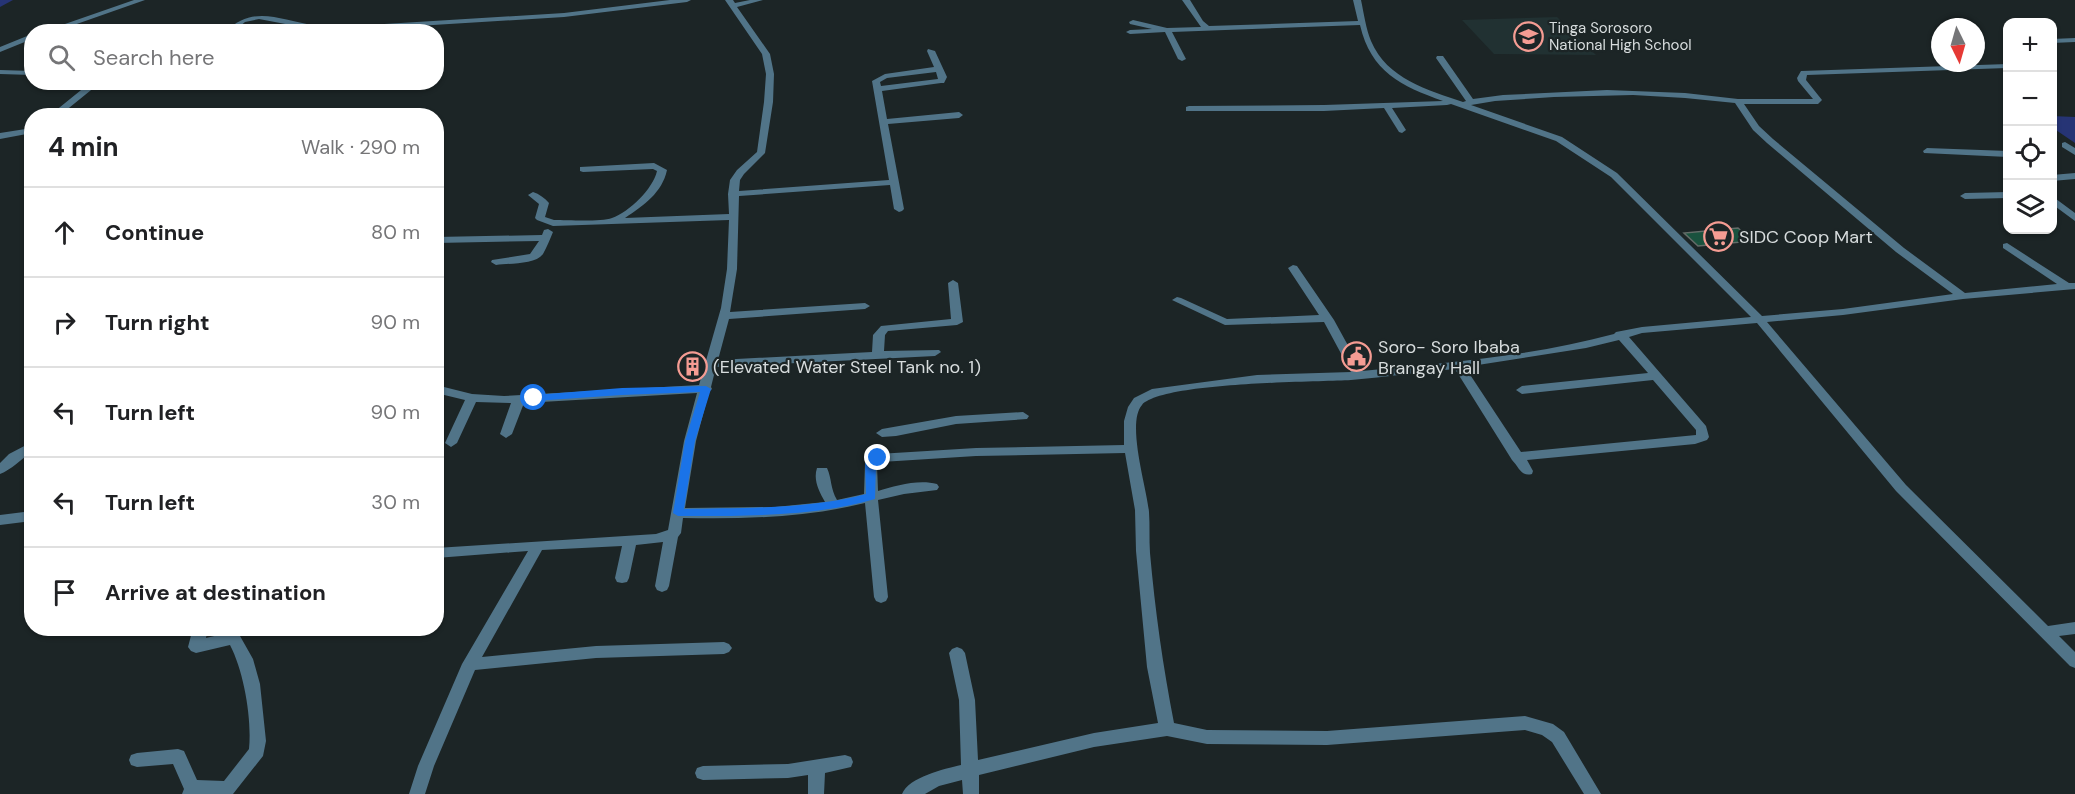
<!DOCTYPE html>
<html lang="en">
<head>
<meta charset="utf-8">
<style>
  :root { --surface:#fff; --page:#f2f2f2; --text:#202124; --muted:#757577; --line:#e0e0e0 }
  body { margin:0; font-family:"DM Sans",sans-serif; background:var(--page); color:var(--text) }
  .controls { position:absolute; right:18px; top:18px; display:grid; overflow:hidden; border-radius:12px; box-shadow:0 2px 4px #0004 }
  .controls button { width:54px; height:54px; display:grid; place-items:center; padding:0; border:0; border-bottom:2px solid var(--line); background:var(--surface); color:var(--text); font:30px sans-serif }
  .compass { position:absolute; left:1931px; top:18px; width:54px; height:54px; border-radius:50%; background:var(--surface); box-shadow:0 2px 4px #0004; rotate:175deg }
  .stop { position:absolute; width:18px; height:18px; margin:-14px; border:4px solid #1a73e8; border-radius:50%; background:#fff }
  .stop.end { background:#1a73e8; border-color:#fff; box-shadow:0 2px 6px #0008 }
  .list { margin:0; padding:0; list-style:none }
  h2 { display:flex; justify-content:space-between; align-items:center; height:78px; margin:0; padding:0 24px; font-size:26px }
  h2 small { font-size:20px; font-weight:400; color:var(--muted) }
  .list li { display:grid; grid-template-columns:39px 1fr auto; gap:18px; align-items:center; box-sizing:border-box; height:90px; padding:0 24px; border-top:2px solid var(--line) }
  .list b { display:block; font-size:22px; white-space:nowrap }
  .list em { font-size:20px; font-style:normal; color:var(--muted) }
  .icon { flex:none; width:33px; height:33px; fill:none; stroke:currentColor; stroke-width:2; stroke-linecap:round; stroke-linejoin:round }
  .map { position:relative; flex:none; width:2075px; height:794px; overflow:hidden }
  .search { position:absolute; background:var(--surface); box-shadow:0 2px 4px #0004; left:24px; top:24px; width:420px; height:66px; display:flex; align-items:center; gap:15px; box-sizing:border-box; padding:0 21px; border-radius:24px; color:var(--muted); font-size:22px }
  .panel { position:absolute; background:var(--surface); box-shadow:0 2px 4px #0004; left:24px; top:108px; width:420px; height:528px; border-radius:24px }
  .map>svg:first-child { display:block }
  .built { fill:#213132 }
  .water { fill:#263475 }
  .lines { fill:none; stroke-linecap:round; stroke-linejoin:round }
  .river { fill:#263475; fill-rule:evenodd }
  .building { fill:#1a523e; stroke:#636c68; stroke-width:1.5 }
  .street { fill:#517488; fill-rule:evenodd }
  .route { fill:#1a73e8 }
  .labels { text-anchor:middle; dominant-baseline:central; stroke-width:4.5; stroke-linejoin:round; paint-order:stroke }
  .far-poi-label { font-size:15px; fill:#d7dcdd; stroke:#1c2526; text-anchor:start }
  .poi-label { font-size:18px; fill:#d7dcdd; stroke:#1c2526; text-anchor:start }
</style>
</head>
<body>
<div class="map">
<svg width="2075" height="794" viewBox="0 0 2075 794">
  <rect width="100%" height="100%" fill="#1c2526"/>
  <path class="built" d="M 1557,17 L 1596,55 L 1494,54 L 1462,20 Z"/>
  <path class="water" d="M 2052,116 L 2075,117 L 2075,143 L 2053,128 Z"/>
  <g class="lines">
    <path class="river" d="M 0,0 L 13,0 L 0,7 Z"/>
  </g>
  <path class="building" d="M 1738,228 L 1753,241 L 1698,246 L 1684,233 Z"/>
  <g class="lines">
    <path class="street" d="M 134,0 L 145,0 L 54,32 L 42,32 Z
      M 670,0 L 691,0 L 687,2 L 564,17 L 352,30 L 317,30 L 259,19 L 245,22 L 233,32 L 225,32 C 254,4 279,20 314,25 C 326,27 340,26 352,26 L 564,13 Z
      M 725,0 L 733,0 L 735,3 L 750,0 L 763,0 L 737,7 L 770,54 L 774,74 L 773,102 L 765,153 L 744,174 L 740,180 L 739,191 L 889,180 L 872,81 L 885,74 L 934,67 L 927,51 L 928,49 L 935,51 L 947,77 L 944,83 L 941,83 L 882,91 L 887,119 L 959,112 L 963,115 L 959,118 L 888,124 L 904,209 L 902,211 L 899,212 L 894,209 L 890,185 L 739,196 L 737,269 L 730,312 L 865,303 L 870,306 L 865,309 L 729,319 L 718,360 L 872,352 L 873,335 L 881,326 L 951,319 L 948,283 L 953,280 L 958,283 L 963,322 L 957,325 L 888,331 L 885,335 L 884,351 L 939,350 L 941,352 L 935,356 L 716,367 L 711,387 L 712,389 L 709,392 L 696,441 L 685,508 L 775,507 L 825,502 C 819,491 813,480 817,468 L 827,468 C 832,479 830,488 837,500 L 864,494 L 865,463 L 873,455 L 878,454 L 976,448 L 1124,445 L 1124,421 L 1128,407 L 1134,398 L 1152,389 L 1257,375 L 1351,372 L 1324,322 L 1225,325 L 1172,300 L 1177,297 L 1181,298 L 1227,319 L 1319,315 L 1288,268 L 1293,265 L 1297,266 L 1334,320 L 1362,371 C 1446,363 1533,356 1614,334 L 1616,332 L 1642,327 L 1751,317 L 1611,177 L 1556,141 L 1451,104 L 1447,105 L 1392,108 L 1406,130 L 1402,133 L 1399,132 L 1384,108 L 1324,111 L 1186,111 L 1186,107 L 1189,106 L 1324,105 L 1443,101 C 1401,86 1371,72 1360,25 L 1172,32 L 1186,59 L 1182,61 L 1178,59 L 1165,32 L 1130,34 L 1126,32 L 1130,30 L 1152,29 L 1130,24 L 1129,22 L 1133,20 L 1167,28 L 1201,27 L 1182,0 L 1190,0 L 1203,21 L 1209,26 L 1358,21 L 1353,0 L 1361,0 C 1364,14 1366,29 1371,41 C 1387,79 1428,90 1463,102 L 1466,101 L 1436,58 L 1437,56 L 1443,56 L 1473,99 L 1503,95 L 1607,90 L 1685,93 L 1738,99 L 1813,99 L 1798,81 L 1797,78 L 1801,71 L 2008,64 L 2007,68 L 1807,75 L 1806,80 L 1822,100 L 1818,104 L 1744,104 L 1759,126 L 1773,139 L 1904,248 L 1965,293 L 2057,284 L 2003,248 L 2003,244 L 2007,243 L 2069,283 L 2075,283 L 2075,289 L 1963,299 L 1843,315 L 1767,322 L 1906,485 L 2048,626 L 2075,622 L 2075,634 L 2059,636 L 2075,652 L 2075,668 L 2070,666 L 1896,491 L 1757,323 L 1642,333 L 1629,337 L 1706,426 L 1709,437 L 1707,440 L 1695,444 L 1527,460 L 1533,471 L 1532,474 C 1521,477 1519,467 1512,460 L 1455,369 C 1420,372 1386,377 1351,380 C 1315,382 1162,382 1142,405 C 1126,423 1147,488 1149,512 C 1150,526 1149,539 1150,553 C 1155,610 1163,667 1174,723 L 1207,730 L 1327,731 L 1525,716 L 1553,724 L 1564,732 L 1601,794 L 1584,794 L 1552,742 L 1542,735 L 1525,730 L 1327,745 L 1207,744 L 1167,736 L 1094,747 L 979,775 L 979,794 L 963,794 L 962,780 L 939,786 L 925,794 L 902,794 C 909,777 944,769 961,765 L 959,700 L 949,653 L 952,649 L 957,647 L 962,649 L 965,653 L 975,700 L 978,760 L 1094,733 L 1158,723 L 1147,667 L 1136,551 L 1135,510 L 1125,453 L 976,456 L 881,462 L 877,465 L 878,491 C 895,486 918,479 937,484 L 939,487 L 937,490 L 904,494 L 878,500 L 888,597 L 886,601 L 881,603 L 876,601 L 874,597 L 865,503 C 805,518 744,519 683,518 L 681,533 L 678,537 L 669,586 L 667,590 L 662,592 L 657,590 L 655,586 L 663,542 L 636,545 L 629,578 L 627,582 L 622,583 L 617,582 L 615,578 L 622,546 L 542,550 L 482,657 L 596,646 L 724,642 L 729,644 L 732,648 L 729,652 L 724,654 L 596,658 L 475,670 L 434,766 L 425,794 L 409,794 L 418,766 L 462,664 L 528,551 L 436,558 L 436,548 L 656,534 L 668,530 L 684,441 L 697,393 L 524,403 L 512,434 L 506,438 L 500,434 L 511,403 L 476,402 L 457,443 L 451,447 L 445,443 L 465,400 L 436,393 L 436,385 L 472,394 L 504,396 L 699,385 L 721,308 L 727,269 L 729,220 L 553,226 L 537,220 L 535,218 L 539,204 L 528,195 L 533,192 C 539,194 545,198 549,203 L 545,217 L 554,220 C 568,220 601,222 612,218 C 629,212 653,189 657,171 L 653,169 L 583,172 L 580,171 L 580,167 L 654,163 L 667,170 C 662,193 644,205 625,218 L 729,214 L 728,194 L 730,180 L 737,170 L 757,152 L 764,102 L 766,74 L 762,54 ZM 936,72 L 938,79 L 881,86 L 880,82 L 887,78 ZM 1633,95 L 1685,98 L 1735,103 L 1753,130 L 1767,143 L 1896,252 L 1953,294 L 1843,309 L 1762,316 L 1617,173 L 1562,137 L 1471,105 L 1495,101 L 1554,97 ZM 1619,340 L 1648,373 L 1522,386 L 1516,390 L 1522,394 L 1653,380 L 1696,430 L 1696,435 L 1521,452 L 1465,367 L 1586,348 Z
      M 32,34 L 32,39 L 0,52 L 0,47 Z
      M 2075,38 L 2075,42 L 2052,43 L 2052,39 Z
      M 0,70 L 32,71 L 32,75 L 0,74 Z
      M 91,82 L 101,82 L 59,116 L 49,116 Z
      M 32,128 L 32,133 L 0,139 L 0,133 Z
      M 2065,142 L 2075,148 L 2075,155 L 2062,147 L 2062,143 Z
      M 1927,148 L 2008,151 L 2008,157 L 1924,153 L 1923,151 Z
      M 2075,173 L 2075,179 L 2052,181 L 2052,175 Z
      M 2008,192 L 2008,198 L 1965,199 L 1960,196 L 1965,193 Z
      M 2052,196 L 2075,213 L 2075,221 L 2052,204 Z
      M 548,229 L 553,232 C 550,239 547,247 543,254 C 535,265 509,263 496,265 L 491,262 L 492,260 L 530,254 L 539,241 L 436,243 L 436,237 L 542,235 L 544,230 Z
      M 1023,412 L 1029,416 L 1027,419 L 956,424 L 896,436 L 882,437 L 876,433 L 882,429 L 956,416 Z
      M 32,442 L 32,452 C 21,459 11,470 0,474 L 0,463 L 9,454 Z
      M 32,511 L 32,521 L 0,525 L 0,515 Z
      M 193,628 L 208,628 L 206,638 L 227,633 L 240,636 L 253,659 L 260,684 L 266,741 L 263,756 L 233,794 L 182,794 L 184,789 L 173,764 L 137,767 L 131,765 L 129,760 L 131,755 L 137,753 L 178,749 L 184,751 L 197,780 L 224,781 L 249,749 C 252,719 244,672 230,645 L 196,653 L 191,651 L 188,647 Z
      M 845,755 L 851,757 L 853,762 L 851,767 L 825,773 L 824,794 L 808,794 L 808,775 L 788,778 L 703,780 L 697,778 L 695,773 L 697,768 L 703,766 L 788,764 Z"/>
  </g>
  <path class="route" d="M 706,386 L 711,389 L 695,441 L 684,509 C 739,508 813,509 866,494 L 865,463 L 878,454 L 883,458 L 876,465 L 875,499 C 813,517 743,516 678,516 L 673,513 L 685,441 L 700,392 L 622,395 L 534,401 L 529,398 L 534,395 L 622,388 Z"/>
  <defs>
    <symbol id="school-ring" viewBox="-11 -11 22 22"><circle r="9.5" fill="#1c2526" stroke="#f59c93" stroke-width="1.5"/><path d="M0-5L7-2L0 1L-7-2ZM-4 1L0 2.5L4 1V4Q0 6-4 4Z" fill="#f59c93"/></symbol>
    <symbol id="supermarket-ring" viewBox="-11 -11 22 22"><circle r="9.5" fill="#1c2526" stroke="#f59c93" stroke-width="1.5"/><path d="M-6-5.5h2.5l.6 2H6L4.5 2H-2.5L-4.4-4H-6ZM-1.5 3.2a1.3 1.3 0 1 0 .1 0ZM3 3.2a1.3 1.3 0 1 0 .1 0Z" fill="#f59c93"/></symbol>
    <symbol id="civic-ring" viewBox="-11 -11 22 22"><circle r="9.5" fill="#1c2526" stroke="#f59c93" stroke-width="1.5"/><path d="M-.6-6.5H3V-4.5H.6V-3L4-1V1h2V6H-6V1h2V-1L-.6-3ZM-1.2 2.5V6h2.4V2.5Z" fill="#f59c93"/></symbol>
    <symbol id="building-ring" viewBox="-11 -11 22 22"><circle r="9.5" fill="#1c2526" stroke="#f59c93" stroke-width="1.5"/><path d="M-4-6H4V6H1V3H-1V6H-4ZM-2.5-4.3h1.7v1.8h-1.7ZM.8-4.3h1.7v1.8H.8ZM-2.5-1h1.7V.8h-1.7ZM.8-1h1.7V.8H.8Z" fill="#f59c93"/></symbol>
  </defs>
  <g fill-rule="evenodd">
    <use href="#school-ring" x="1512" y="20" width="33" height="33"/>
    <use href="#supermarket-ring" x="1702" y="220" width="33" height="33"/>
    <use href="#civic-ring" x="1340" y="340" width="33" height="33"/>
    <use href="#building-ring" x="676" y="350" width="33" height="33"/>
  </g>
  <g class="labels">
    <g class="far-poi-label">
      <text x="1549" y="28">Tinga Sorosoro<tspan x="1549" dy="17">National High School</tspan></text>
    </g>
    <g class="poi-label">
      <text x="1739" y="237">SIDC Coop Mart</text>
      <text x="1378" y="347">Soro- Soro Ibaba<tspan x="1378" dy="21">Brangay Hall</tspan></text>
      <text x="713" y="367">(Elevated Water Steel Tank no. 1)</text>
    </g>
  </g>
</svg>
<div class="controls">
<button>+</button>
<button>−</button>
<button><svg class="icon" aria-label="locate" viewBox="0 0 24 24"><circle cx="12" cy="12" r="6"/><path d="M12 2v4M12 18v4M2 12h4M18 12h4"/></svg></button>
<button><svg class="icon" aria-label="layers" viewBox="0 0 24 24"><path d="M12 4l9 5-9 5-9-5zM3 14l9 5 9-5"/></svg></button>
</div>
<svg class="compass" viewBox="-18 -18 36 36"><path d="M0-13l5 13h-10z" fill="#e53935"/><path d="M0 13l5-13h-10z" fill="#757577"/></svg>
<div class="stop" style="left:534px;top:398px"></div>
<div class="stop end" style="left:878px;top:458px"></div>
<div class="search"><svg class="icon" aria-label="search" viewBox="0 0 24 24"><circle cx="10" cy="10" r="6"/><path d="M15 15l6 6"/></svg>Search here</div>
<section class="panel">
<h2>4 min<small>Walk · 290 m</small></h2>
<ul class="list">
<li><svg class="icon" aria-label="ahead" viewBox="0 0 24 24"><path d="M12 20V5M6 11l6-6 6 6"/></svg><div><b>Continue</b></div><em>80 m</em></li>
<li><svg class="icon" aria-label="right" viewBox="0 0 24 24"><path d="M7 20v-9h11M14 6l5 5-5 5"/></svg><div><b>Turn right</b></div><em>90 m</em></li>
<li><svg class="icon" aria-label="left" viewBox="0 0 24 24"><path d="M17 20v-9H6M10 6l-5 5 5 5"/></svg><div><b>Turn left</b></div><em>90 m</em></li>
<li><svg class="icon" aria-label="left" viewBox="0 0 24 24"><path d="M17 20v-9H6M10 6l-5 5 5 5"/></svg><div><b>Turn left</b></div><em>30 m</em></li>
<li><svg class="icon" aria-label="arrive" viewBox="0 0 24 24"><path d="M6 21V4h12l-3 4 3 4H6"/></svg><div><b>Arrive at destination</b></div></li>
</ul>
</section>
</div>
</body>
</html>
